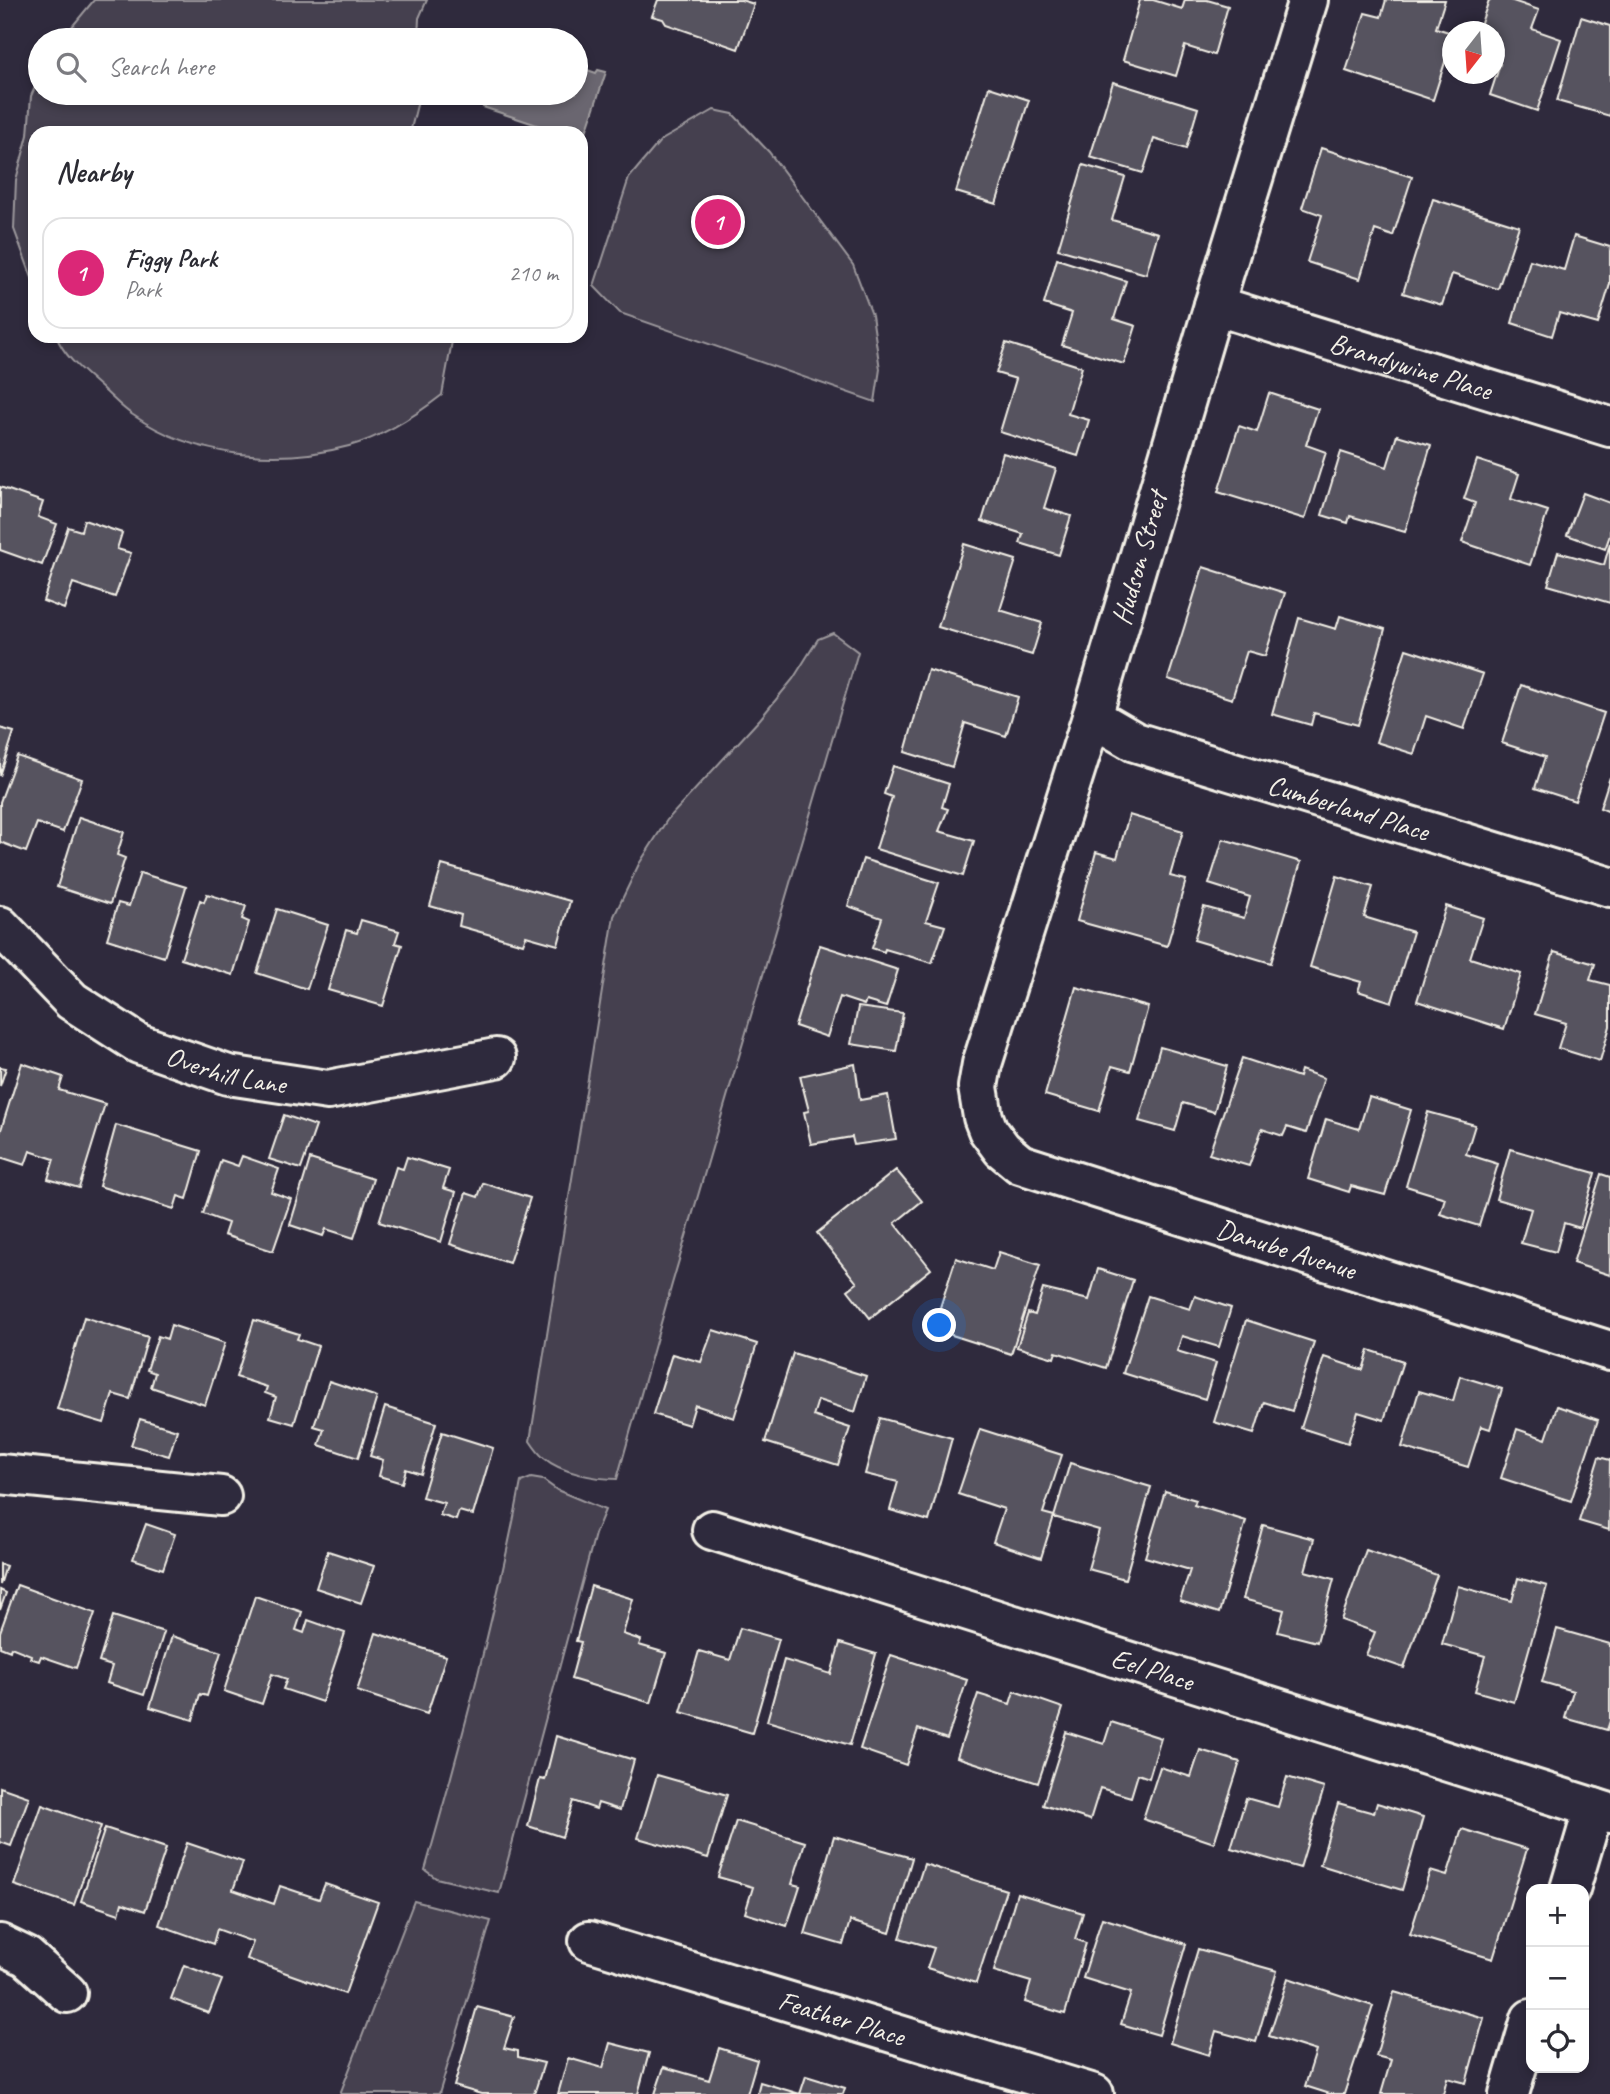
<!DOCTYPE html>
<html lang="en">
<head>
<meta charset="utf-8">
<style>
  :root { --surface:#fff; --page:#f2f2f3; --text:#2b2b33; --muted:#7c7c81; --line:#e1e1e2; --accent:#db2777 }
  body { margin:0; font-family:Caveat,sans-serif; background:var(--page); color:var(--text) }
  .controls { position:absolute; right:21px; bottom:21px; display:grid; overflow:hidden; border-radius:14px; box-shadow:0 4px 10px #0003 }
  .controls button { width:63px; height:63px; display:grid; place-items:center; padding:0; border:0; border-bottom:2px solid var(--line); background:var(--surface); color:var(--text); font:35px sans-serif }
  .compass { position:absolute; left:1442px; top:21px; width:63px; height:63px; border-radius:50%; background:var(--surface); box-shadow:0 4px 10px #0003; rotate:197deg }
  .you { position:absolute; left:940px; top:1326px; width:24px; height:24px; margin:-18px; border:5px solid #fff; border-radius:50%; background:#1a73e8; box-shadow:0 0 0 10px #1a73e833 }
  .badge { display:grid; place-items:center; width:46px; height:46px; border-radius:50%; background:var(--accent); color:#fff; font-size:23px; font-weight:700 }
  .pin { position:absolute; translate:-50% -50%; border:4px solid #fff; box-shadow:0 2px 7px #0006 }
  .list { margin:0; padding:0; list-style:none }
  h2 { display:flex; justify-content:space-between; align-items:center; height:91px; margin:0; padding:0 28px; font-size:30px }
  h2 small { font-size:23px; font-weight:400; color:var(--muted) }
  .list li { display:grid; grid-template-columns:46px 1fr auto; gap:21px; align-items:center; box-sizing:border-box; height:112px; margin:0 14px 14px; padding:0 14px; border:2px solid var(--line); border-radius:21px }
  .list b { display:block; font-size:26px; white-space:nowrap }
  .list p { margin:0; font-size:23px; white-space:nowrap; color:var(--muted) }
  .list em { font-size:23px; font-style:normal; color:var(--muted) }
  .icon { flex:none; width:38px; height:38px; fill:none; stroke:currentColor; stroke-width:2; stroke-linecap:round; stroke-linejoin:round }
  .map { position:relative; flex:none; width:1610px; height:2094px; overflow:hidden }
  .search { position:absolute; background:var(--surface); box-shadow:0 4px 10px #0003; left:28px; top:28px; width:560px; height:77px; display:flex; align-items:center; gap:18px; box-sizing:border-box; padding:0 24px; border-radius:38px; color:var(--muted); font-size:26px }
  .panel { position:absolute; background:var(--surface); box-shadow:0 4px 10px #0003; left:28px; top:126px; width:560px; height:217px; border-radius:21px }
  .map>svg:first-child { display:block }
  .green { fill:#454050; stroke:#9c989c; stroke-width:2 }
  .water { fill:#6a6670; stroke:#a19ea0; stroke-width:2 }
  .building { fill:#56525f; stroke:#f4f1e8; stroke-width:2 }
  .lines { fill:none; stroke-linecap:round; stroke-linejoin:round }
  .minor-casing { stroke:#f4f1e8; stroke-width:44 }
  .minor { stroke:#2f2a3d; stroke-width:38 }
  .labels { text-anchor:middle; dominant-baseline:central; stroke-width:7; stroke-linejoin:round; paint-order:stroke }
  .street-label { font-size:28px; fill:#f4f1e8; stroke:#2f2a3d }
</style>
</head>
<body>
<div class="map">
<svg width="1610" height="2094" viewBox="0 0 1610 2094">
  <rect width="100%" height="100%" fill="#2f2a3d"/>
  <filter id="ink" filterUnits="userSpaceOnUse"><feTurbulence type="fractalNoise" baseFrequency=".0143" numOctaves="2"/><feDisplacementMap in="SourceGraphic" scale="14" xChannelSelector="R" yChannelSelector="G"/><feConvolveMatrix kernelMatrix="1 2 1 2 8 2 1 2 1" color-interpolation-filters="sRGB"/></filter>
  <g filter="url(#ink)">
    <path class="green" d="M 94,0 L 427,0 L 419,18 L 418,40 L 61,40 Z
      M 40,76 L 40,93 L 420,93 L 410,133 L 35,133 L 35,286 L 14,229 L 16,180 L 28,135 L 31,96 Z
      M 714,110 L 733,114 L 769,152 L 853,265 L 872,315 L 880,369 L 875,402 L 620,313 L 594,286 L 629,178 L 660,141 Z
      M 56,336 L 453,336 L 442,395 C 415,416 382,437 349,446 C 279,465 195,458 133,415 C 123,409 114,399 105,391 C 86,373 67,361 56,336 Z
      M 833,633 L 858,652 L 672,1284 L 617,1479 C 596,1479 561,1473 544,1458 C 539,1454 534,1447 530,1441 L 614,916 L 639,864 L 667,820 L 760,719 L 793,679 L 818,639 Z
      M 531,1478 L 543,1480 L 557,1490 L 605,1510 L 595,1534 L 499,1893 L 436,1878 L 425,1870 C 462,1741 496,1613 521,1482 Z
      M 414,1901 L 491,1921 L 439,2094 L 340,2094 Z"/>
    <path class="water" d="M 576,66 L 596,73 L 598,70 L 606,72 L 582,144 L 581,133 L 561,133 L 483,107 L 487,93 L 576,93 Z"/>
    <path class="building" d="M 658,0 L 741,0 L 754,4 L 738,49 L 666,24 L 663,19 L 652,16 Z
      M 1140,0 L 1153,0 L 1182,9 L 1185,0 L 1207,0 L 1228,6 L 1214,55 L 1185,46 L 1176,76 L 1123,60 Z
      M 1386,0 L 1445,0 L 1436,28 L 1452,33 L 1452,40 L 1433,100 L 1346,71 L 1365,13 L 1381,17 Z
      M 1489,0 L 1510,0 L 1539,10 L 1532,29 L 1561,39 L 1537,111 L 1490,95 L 1500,64 L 1494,62 L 1494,32 L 1478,32 Z
      M 1581,17 L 1610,26 L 1610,116 L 1557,101 Z
      M 1113,82 L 1198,108 L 1186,149 L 1154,139 L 1143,173 L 1090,157 Z
      M 989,87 L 1029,100 L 996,204 L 956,192 Z
      M 1321,148 L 1412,177 L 1393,236 L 1375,230 L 1360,279 L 1307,262 L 1322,215 L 1302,208 Z
      M 1083,165 L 1125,177 L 1112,220 L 1158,233 L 1146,274 L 1058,249 Z
      M 1433,199 L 1519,226 L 1498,289 L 1452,274 L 1442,305 L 1403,293 Z
      M 1574,236 L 1610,247 L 1610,284 L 1598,324 L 1559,313 L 1552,336 L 1512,323 L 1530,260 L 1564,270 Z
      M 1057,259 L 1126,281 L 1114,319 L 1136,326 L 1124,364 L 1062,345 L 1072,313 L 1044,304 Z
      M 1006,343 L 1082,367 L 1068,414 L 1089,420 L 1078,456 L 1000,432 L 1016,379 L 996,373 Z
      M 1269,393 L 1318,409 L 1306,445 L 1326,452 L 1305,519 L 1218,492 L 1239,426 L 1257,432 Z
      M 1397,435 L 1431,445 L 1405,532 L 1350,516 L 1348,523 L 1322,515 L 1341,452 L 1387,467 Z
      M 1003,453 L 1056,469 L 1044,508 L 1071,516 L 1059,555 L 1020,543 L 1023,534 L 982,521 Z
      M 1477,460 L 1519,474 L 1511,499 L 1548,511 L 1530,565 L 1462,542 L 1475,503 L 1464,499 Z
      M 0,487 L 43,502 L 38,517 L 57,524 L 42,565 L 0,550 Z
      M 1583,493 L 1610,503 L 1610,535 L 1605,549 L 1567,535 Z
      M 84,520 L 122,533 L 117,549 L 131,553 L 115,597 L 73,583 L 64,609 L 43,601 L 68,527 L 81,531 Z
      M 1610,543 L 1610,603 L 1548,585 L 1558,552 L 1604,565 Z
      M 964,544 L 1016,560 L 1000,610 L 1042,623 L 1032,655 L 938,627 Z
      M 1203,567 L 1285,593 L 1265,656 L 1247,651 L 1232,699 L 1168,679 Z
      M 1340,616 L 1385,629 L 1358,725 L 1314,713 L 1311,725 L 1272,714 L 1299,618 L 1336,629 Z
      M 1406,649 L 1483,674 L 1464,729 L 1426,716 L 1414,754 L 1376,742 Z
      M 928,670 L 1018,697 L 1006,736 L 965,723 L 952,767 L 905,752 Z
      M 1521,685 L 1604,713 L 1575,801 L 1535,788 L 1545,757 L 1502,743 Z
      M 0,728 L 14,732 L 0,776 Z
      M 17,756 L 82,779 L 63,832 L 37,823 L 26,852 L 0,842 L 0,802 Z
      M 893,766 L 949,784 L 942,807 L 948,809 L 939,831 L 974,841 L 963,876 L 876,849 L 892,797 L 884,794 Z
      M 1610,777 L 1610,812 L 1600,808 Z
      M 1129,815 L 1183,831 L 1170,876 L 1186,880 L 1167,946 L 1077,921 L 1096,852 L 1117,858 Z
      M 79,817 L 124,832 L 117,855 L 125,858 L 110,904 L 57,887 Z
      M 1223,839 L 1301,862 L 1271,963 L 1194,940 L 1204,907 L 1244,918 L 1250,897 L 1209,884 Z
      M 863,859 L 939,883 L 926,921 L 945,926 L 932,963 L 885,949 L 884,952 L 872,948 L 882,918 L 848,906 Z
      M 442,865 L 570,901 L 558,945 L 526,936 L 523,944 L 459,926 L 461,915 L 430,906 Z
      M 140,873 L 186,887 L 164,957 L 107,939 L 118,903 L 129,906 Z
      M 1337,876 L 1373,887 L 1364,917 L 1413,932 L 1392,1002 L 1358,991 L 1361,982 L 1310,967 Z
      M 207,894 L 246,906 L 242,919 L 249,922 L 233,975 L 181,959 L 200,900 L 204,902 Z
      M 1446,906 L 1483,918 L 1470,958 L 1521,974 L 1504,1029 L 1417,1001 Z
      M 277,909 L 328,925 L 307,989 L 257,973 Z
      M 361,920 L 399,931 L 395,943 L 402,945 L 383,1006 L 328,990 L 346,930 L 357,933 Z
      M 820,945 L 898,970 L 886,1007 L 866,1001 L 864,1005 L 840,997 L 827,1037 L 795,1026 Z
      M 1554,952 L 1595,964 L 1590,980 L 1610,985 L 1610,1026 L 1600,1061 L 1558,1048 L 1566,1023 L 1535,1014 Z
      M 1076,987 L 1148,1007 L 1130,1071 L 1112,1066 L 1099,1111 L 1045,1095 Z
      M 858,1007 L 903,1013 L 896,1051 L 851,1044 Z
      M 1160,1047 L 1227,1066 L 1214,1112 L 1183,1103 L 1175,1131 L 1139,1121 Z
      M 1242,1058 L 1299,1077 L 1301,1070 L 1324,1078 L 1306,1133 L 1287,1127 L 1283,1136 L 1262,1129 L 1249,1166 L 1209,1154 Z
      M 22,1063 L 63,1077 L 59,1090 L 105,1104 L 79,1188 L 48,1179 L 54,1159 L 30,1151 L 25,1165 L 0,1157 L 0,1133 Z
      M 855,1064 L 860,1100 L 888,1095 L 896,1139 L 854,1145 L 852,1137 L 811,1144 L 804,1112 L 809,1111 L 800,1076 Z
      M 0,1067 L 6,1068 L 0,1086 Z
      M 1369,1097 L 1411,1110 L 1385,1195 L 1351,1186 L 1349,1192 L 1308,1179 L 1326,1119 L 1359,1129 Z
      M 1428,1112 L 1475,1125 L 1466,1154 L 1498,1164 L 1479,1226 L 1440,1214 L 1445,1198 L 1406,1186 Z
      M 284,1115 L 316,1126 L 301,1169 L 269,1159 Z
      M 116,1125 L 201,1151 L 187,1199 L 178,1196 L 174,1209 L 99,1186 Z
      M 1510,1149 L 1595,1173 L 1580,1228 L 1564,1223 L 1556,1252 L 1521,1243 L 1531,1209 L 1496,1199 Z
      M 242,1156 L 279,1169 L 271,1192 L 291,1199 L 273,1251 L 224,1235 L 228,1223 L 203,1214 L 221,1160 L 238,1166 Z
      M 407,1157 L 449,1170 L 443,1188 L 456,1192 L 441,1242 L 379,1222 L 396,1167 L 403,1169 Z
      M 310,1159 L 373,1179 L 354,1238 L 326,1229 L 323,1236 L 290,1225 Z
      M 896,1170 L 922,1201 L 895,1223 L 931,1269 L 870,1318 L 848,1290 L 857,1283 L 817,1233 Z
      M 1601,1174 L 1610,1177 L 1610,1275 L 1573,1263 Z
      M 483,1183 L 530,1198 L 509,1263 L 450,1244 L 466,1193 L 478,1197 Z
      M 999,1252 L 1040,1265 L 1011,1354 L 933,1329 L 956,1258 L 993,1270 Z
      M 1098,1269 L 1133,1280 L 1106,1368 L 1056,1352 L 1054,1358 L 1017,1347 L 1028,1313 L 1035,1315 L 1043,1289 L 1089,1300 Z
      M 1148,1296 L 1190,1309 L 1195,1296 L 1231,1308 L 1219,1347 L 1182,1336 L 1177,1351 L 1216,1363 L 1205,1399 L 1123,1373 Z
      M 84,1317 L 148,1337 L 130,1399 L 113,1394 L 104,1423 L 57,1409 Z
      M 254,1320 L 299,1334 L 297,1339 L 318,1346 L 294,1424 L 270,1417 L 276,1397 L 265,1393 L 267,1387 L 236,1377 Z
      M 1246,1320 L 1314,1342 L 1292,1411 L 1264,1402 L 1254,1434 L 1214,1422 Z
      M 171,1325 L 225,1343 L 205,1405 L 151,1387 L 155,1373 L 147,1370 L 158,1336 L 167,1339 Z
      M 713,1330 L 757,1344 L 734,1418 L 695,1405 L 689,1425 L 653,1414 L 672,1354 L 701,1362 Z
      M 1369,1350 L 1403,1361 L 1384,1420 L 1358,1412 L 1348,1443 L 1301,1428 L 1324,1357 L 1363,1370 Z
      M 793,1353 L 866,1376 L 855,1412 L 818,1400 L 813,1416 L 850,1428 L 838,1465 L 765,1442 Z
      M 1460,1376 L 1502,1389 L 1490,1429 L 1481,1426 L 1468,1467 L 1402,1447 L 1419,1391 L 1453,1401 Z
      M 329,1381 L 377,1397 L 358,1458 L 319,1445 L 324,1429 L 314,1426 Z
      M 1557,1406 L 1598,1420 L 1571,1501 L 1501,1478 L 1517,1429 L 1546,1439 Z
      M 385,1407 L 436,1423 L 421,1474 L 406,1469 L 402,1483 L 379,1476 L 383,1460 L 370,1456 Z
      M 880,1418 L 952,1438 L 929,1521 L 890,1510 L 898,1482 L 865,1474 Z
      M 140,1419 L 177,1430 L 169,1456 L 131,1445 Z
      M 980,1429 L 1062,1455 L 1043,1513 L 1054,1516 L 1041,1558 L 993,1542 L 1004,1509 L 958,1494 Z
      M 442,1432 L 493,1448 L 473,1515 L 459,1511 L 456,1520 L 440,1515 L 444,1503 L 422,1497 Z
      M 1599,1457 L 1610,1460 L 1609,1530 L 1579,1521 Z
      M 1070,1463 L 1151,1487 L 1125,1579 L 1088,1569 L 1099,1530 L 1054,1517 Z
      M 1165,1491 L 1196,1500 L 1194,1505 L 1246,1521 L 1219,1613 L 1180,1601 L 1190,1570 L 1145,1557 Z
      M 146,1524 L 175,1534 L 163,1569 L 133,1559 Z
      M 1263,1525 L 1314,1539 L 1305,1571 L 1334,1579 L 1317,1642 L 1278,1632 L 1284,1610 L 1243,1599 Z
      M 1366,1550 L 1437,1575 L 1404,1668 L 1366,1655 L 1375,1632 L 1341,1620 Z
      M 328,1551 L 374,1566 L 361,1603 L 316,1588 Z
      M 0,1564 L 6,1566 L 0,1585 Z
      M 1518,1578 L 1547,1586 L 1514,1702 L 1475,1691 L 1485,1656 L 1442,1644 L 1458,1586 L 1512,1601 Z
      M 17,1585 L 95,1613 L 76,1668 L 41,1656 L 39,1661 L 30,1658 L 31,1655 L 11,1647 L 10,1651 L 0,1647 L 0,1632 Z
      M 591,1586 L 633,1599 L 623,1634 L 641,1640 L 639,1645 L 666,1653 L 651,1703 L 571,1679 L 581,1642 L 576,1641 Z
      M 0,1590 L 6,1593 L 0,1610 Z
      M 255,1596 L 302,1612 L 296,1630 L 304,1633 L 308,1620 L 345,1633 L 322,1702 L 283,1689 L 287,1679 L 272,1674 L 262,1704 L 224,1691 Z
      M 113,1616 L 164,1632 L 144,1695 L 107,1683 L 112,1666 L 99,1662 Z
      M 740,1628 L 779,1639 L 752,1733 L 681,1712 L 699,1651 L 730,1660 Z
      M 1557,1629 L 1610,1644 L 1610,1721 L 1607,1730 L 1565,1718 L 1573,1691 L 1542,1682 Z
      M 376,1633 L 446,1656 L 427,1714 L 357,1691 Z
      M 172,1636 L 221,1652 L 207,1696 L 200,1694 L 193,1720 L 150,1707 Z
      M 840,1643 L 876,1654 L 850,1745 L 767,1721 L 784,1660 L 831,1674 Z
      M 891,1655 L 967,1680 L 947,1739 L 918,1729 L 906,1765 L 860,1749 Z
      M 1014,1691 L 1063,1708 L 1038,1783 L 957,1757 L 978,1694 L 1010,1704 Z
      M 1111,1722 L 1161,1738 L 1149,1778 L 1138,1774 L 1131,1797 L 1100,1788 L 1090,1820 L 1043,1805 L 1066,1732 L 1104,1744 Z
      M 556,1736 L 634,1760 L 620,1810 L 598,1803 L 596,1809 L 573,1801 L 562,1837 L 528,1826 L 540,1779 L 545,1780 Z
      M 1200,1750 L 1240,1762 L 1214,1843 L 1143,1819 L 1160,1767 L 1191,1777 Z
      M 657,1775 L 727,1795 L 708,1858 L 638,1838 Z
      M 1287,1777 L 1324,1788 L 1300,1868 L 1231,1848 L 1246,1798 L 1278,1807 Z
      M 0,1787 L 29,1797 L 11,1846 L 0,1842 Z
      M 1338,1803 L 1374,1813 L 1377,1803 L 1423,1817 L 1402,1890 L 1320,1865 Z
      M 42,1805 L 101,1826 L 74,1905 L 14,1885 Z
      M 736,1821 L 805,1842 L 792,1884 L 800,1886 L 787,1926 L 745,1913 L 753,1887 L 718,1877 Z
      M 105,1828 L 166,1848 L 145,1911 L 122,1903 L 119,1914 L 81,1901 Z
      M 1462,1829 L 1527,1849 L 1493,1959 L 1410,1934 L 1430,1871 L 1447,1876 Z
      M 834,1836 L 912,1858 L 890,1933 L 850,1921 L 843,1945 L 805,1934 Z
      M 187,1843 L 243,1862 L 233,1890 L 274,1904 L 280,1886 L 319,1899 L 325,1884 L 378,1902 L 345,1994 L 247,1959 L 253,1942 L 217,1929 L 213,1944 L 159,1925 Z
      M 924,1864 L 1006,1890 L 976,1983 L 927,1968 L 934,1948 L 900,1938 Z
      M 1017,1893 L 1083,1913 L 1075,1939 L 1086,1943 L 1065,2014 L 1025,2002 L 1031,1982 L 994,1971 Z
      M 1102,1918 L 1186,1944 L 1159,2035 L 1121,2024 L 1131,1993 L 1083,1978 Z
      M 1198,1949 L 1277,1971 L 1256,2042 L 1216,2031 L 1209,2055 L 1170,2043 Z
      M 184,1965 L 222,1980 L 209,2013 L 171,1999 Z
      M 1288,1978 L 1373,2006 L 1344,2094 L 1330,2094 L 1305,2086 L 1316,2051 L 1269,2036 Z
      M 1394,1992 L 1484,2018 L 1466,2083 L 1447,2078 L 1443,2094 L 1381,2094 L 1391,2060 L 1376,2056 Z
      M 477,2007 L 514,2017 L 504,2048 L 518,2051 L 518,2057 L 544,2063 L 534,2094 L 481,2094 L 454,2086 Z
      M 610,2043 L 649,2053 L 638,2094 L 558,2094 L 568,2058 L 603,2068 Z
      M 719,2048 L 757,2060 L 747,2094 L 655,2094 L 664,2067 L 709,2080 Z
      M 806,2076 L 845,2088 L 843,2094 L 757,2094 L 760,2082 L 800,2094 Z"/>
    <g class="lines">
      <defs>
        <g id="minor">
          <path id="s1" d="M 1308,0 L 1214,305 L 1092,717 L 982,1064 L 978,1087 L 983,1117 L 988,1130 L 1002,1149 L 1020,1164 L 1610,1351"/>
          <path id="s2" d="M 1214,305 L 1610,427"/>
          <path id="s3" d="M 1092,717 L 1135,742 L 1610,887"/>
          <path id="s4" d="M 0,926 L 72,1001 L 139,1044 L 228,1075 L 328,1090 L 496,1058"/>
          <path d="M 0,1474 L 221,1496"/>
          <path id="s5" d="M 712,1530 L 1610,1813"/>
          <path d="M 1570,1889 L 1594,1808"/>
          <path id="s6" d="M 589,1941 L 1094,2094"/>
          <path d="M 0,1944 L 27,1957 L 67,1993"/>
          <path d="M 1509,2094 L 1531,2019"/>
        </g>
      </defs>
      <use href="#minor" class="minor-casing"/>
      <use href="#minor" class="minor"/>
    </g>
  </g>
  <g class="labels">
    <g class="street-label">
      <text stroke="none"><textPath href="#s2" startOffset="206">Brandywine Place</textPath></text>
      <text transform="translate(1139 558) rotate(-74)">Hudson Street</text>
      <text stroke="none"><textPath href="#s3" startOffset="273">Cumberland Place</textPath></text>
      <text stroke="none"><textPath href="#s4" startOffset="275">Overhill Lane</textPath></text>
      <text stroke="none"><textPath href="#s1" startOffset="1507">Danube Avenue</textPath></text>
      <text stroke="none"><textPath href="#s5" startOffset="462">Eel Place</textPath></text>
      <text stroke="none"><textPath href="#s6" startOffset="264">Feather Place</textPath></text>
    </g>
  </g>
</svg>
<div class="controls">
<button>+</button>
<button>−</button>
<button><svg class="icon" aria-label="locate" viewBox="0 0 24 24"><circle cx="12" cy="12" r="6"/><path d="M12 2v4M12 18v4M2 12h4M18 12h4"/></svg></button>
</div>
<svg class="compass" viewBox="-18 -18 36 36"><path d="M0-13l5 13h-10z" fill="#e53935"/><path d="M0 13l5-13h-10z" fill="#7c7c81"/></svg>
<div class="you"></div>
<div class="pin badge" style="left:718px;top:222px">1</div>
<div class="search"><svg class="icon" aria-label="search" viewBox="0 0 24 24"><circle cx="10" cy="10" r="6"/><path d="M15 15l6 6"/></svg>Search here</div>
<section class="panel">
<h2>Nearby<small></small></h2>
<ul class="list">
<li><span class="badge">1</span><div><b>Figgy Park</b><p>Park</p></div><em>210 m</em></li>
</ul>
</section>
</div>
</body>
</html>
